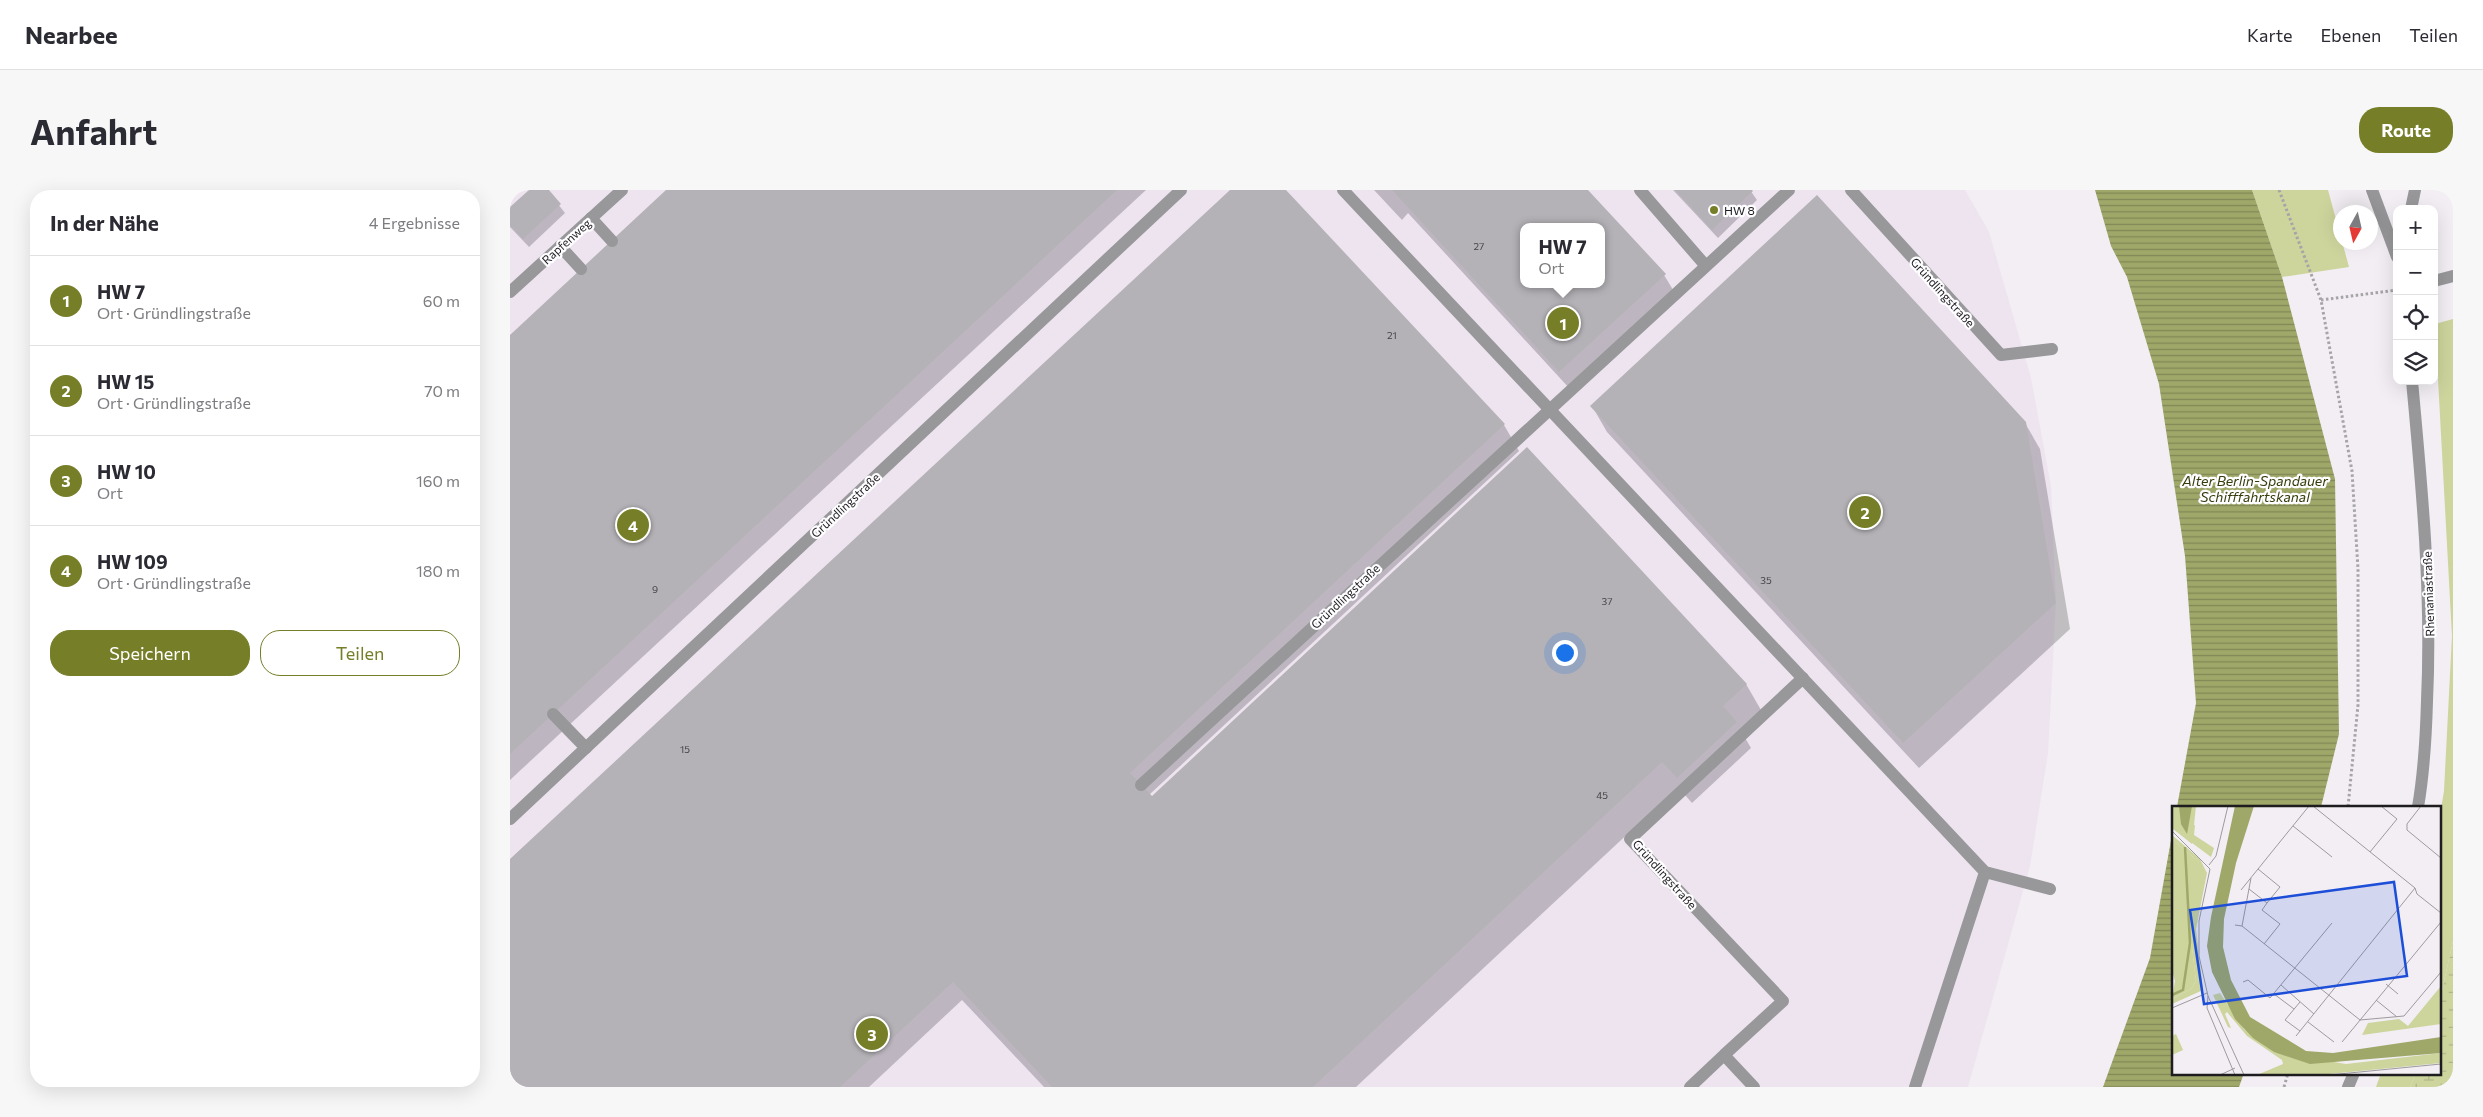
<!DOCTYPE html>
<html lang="de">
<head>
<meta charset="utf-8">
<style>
  :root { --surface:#fff; --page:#f7f7f7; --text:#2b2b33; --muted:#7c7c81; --line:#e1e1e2; --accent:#767e28 }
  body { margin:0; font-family:Commissioner,sans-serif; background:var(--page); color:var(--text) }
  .controls { position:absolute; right:15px; top:15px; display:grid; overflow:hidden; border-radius:10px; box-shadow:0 5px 20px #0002 }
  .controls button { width:45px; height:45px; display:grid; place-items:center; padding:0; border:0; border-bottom:1px solid var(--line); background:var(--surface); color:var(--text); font:25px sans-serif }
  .compass { position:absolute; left:1823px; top:15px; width:45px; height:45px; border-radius:50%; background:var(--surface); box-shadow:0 5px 20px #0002; rotate:188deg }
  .you { position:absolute; left:1054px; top:462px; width:18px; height:18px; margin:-12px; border:4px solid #fff; border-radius:50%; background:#1a73e8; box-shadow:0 0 0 8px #1a73e833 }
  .badge { display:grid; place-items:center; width:32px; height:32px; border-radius:50%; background:var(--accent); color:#fff; font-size:16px; font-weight:700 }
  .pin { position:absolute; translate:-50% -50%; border:2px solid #fff; box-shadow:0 1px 5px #0006 }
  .popup { position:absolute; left:1010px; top:33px; width:85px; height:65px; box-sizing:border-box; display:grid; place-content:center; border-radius:10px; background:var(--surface); filter:drop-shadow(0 1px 4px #0005); font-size:16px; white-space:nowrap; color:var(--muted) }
  .popup b { font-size:19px; color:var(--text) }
  .popup::after { content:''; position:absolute; left:50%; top:100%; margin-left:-10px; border:10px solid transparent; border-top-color:var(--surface) }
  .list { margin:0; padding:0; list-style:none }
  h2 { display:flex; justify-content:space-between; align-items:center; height:65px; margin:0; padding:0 20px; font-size:21px }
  h2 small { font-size:16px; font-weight:400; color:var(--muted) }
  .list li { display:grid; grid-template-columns:32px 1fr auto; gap:15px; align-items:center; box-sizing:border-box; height:90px; padding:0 20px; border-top:1px solid var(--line) }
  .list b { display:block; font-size:19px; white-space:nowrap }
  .list p { margin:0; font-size:16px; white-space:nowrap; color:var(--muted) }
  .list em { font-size:16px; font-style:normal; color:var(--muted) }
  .actions { display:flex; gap:10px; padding:15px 20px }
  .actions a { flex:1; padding:11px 0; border:1px solid var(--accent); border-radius:20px; text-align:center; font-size:18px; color:var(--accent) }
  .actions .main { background:var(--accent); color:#fff }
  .icon { flex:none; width:28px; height:28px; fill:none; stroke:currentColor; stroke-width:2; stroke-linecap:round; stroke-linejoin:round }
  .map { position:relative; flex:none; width:1943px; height:897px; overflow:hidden; border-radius:20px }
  header { display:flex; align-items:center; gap:30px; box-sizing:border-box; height:70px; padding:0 25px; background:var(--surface); border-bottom:1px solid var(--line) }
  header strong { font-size:24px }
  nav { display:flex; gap:28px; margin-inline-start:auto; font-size:18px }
  .intro { display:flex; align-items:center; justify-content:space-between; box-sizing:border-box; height:120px; padding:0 30px }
  h1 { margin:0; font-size:35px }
  .button { padding:12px 22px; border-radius:20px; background:var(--accent); color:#fff; font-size:18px; font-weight:700 }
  main { display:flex; gap:30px; padding:0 30px }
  aside { flex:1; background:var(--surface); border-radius:20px; box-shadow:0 5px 20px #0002 }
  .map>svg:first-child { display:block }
  .built { fill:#ede4f0; fill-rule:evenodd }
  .green { fill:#cdd49c }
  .wetland { fill:url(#wetland-marsh) }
  .water { fill:url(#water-rules) }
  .shadow { fill:#0003; fill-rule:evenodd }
  .building { fill:#b5b2b7; fill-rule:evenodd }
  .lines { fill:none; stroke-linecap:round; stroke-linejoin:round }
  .path { stroke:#a7a4a8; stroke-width:3; stroke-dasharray:2.5 2.5; stroke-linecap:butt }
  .service { stroke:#989799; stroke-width:12 }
  .minor { stroke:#989799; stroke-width:12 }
  .tertiary { stroke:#989799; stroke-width:12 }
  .poi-dot { fill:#767e28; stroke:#fefdff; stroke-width:2 }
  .labels { text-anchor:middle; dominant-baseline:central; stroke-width:4.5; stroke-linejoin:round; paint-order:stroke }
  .number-label { font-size:10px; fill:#444244 }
  .poi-label { font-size:12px; fill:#1e1c1e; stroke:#fefdff; text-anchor:start }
  .street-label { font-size:12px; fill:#1e1c1e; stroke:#fefdff }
  .water-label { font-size:14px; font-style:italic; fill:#373c0a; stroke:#fefdff }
  .inset-river { fill:none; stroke:#9fa769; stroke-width:2.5 }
  .inset-road { fill:none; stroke:#9d9a9e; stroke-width:1 }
  .view { fill:#1d4ed8; fill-opacity:0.15; stroke:#1d4ed8; stroke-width:2.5 }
  .inset-edge { fill:none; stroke:#1e1c1e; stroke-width:2.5 }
</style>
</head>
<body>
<header>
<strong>Nearbee</strong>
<nav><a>Karte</a><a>Ebenen</a><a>Teilen</a></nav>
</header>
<div class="intro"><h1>Anfahrt</h1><a class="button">Route</a></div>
<main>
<aside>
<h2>In der Nähe<small>4 Ergebnisse</small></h2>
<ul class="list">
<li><span class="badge">1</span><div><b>HW 7</b><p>Ort · Gründlingstraße</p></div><em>60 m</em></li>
<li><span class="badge">2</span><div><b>HW 15</b><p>Ort · Gründlingstraße</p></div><em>70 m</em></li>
<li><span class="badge">3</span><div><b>HW 10</b><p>Ort</p></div><em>160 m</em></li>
<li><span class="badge">4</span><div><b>HW 109</b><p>Ort · Gründlingstraße</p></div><em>180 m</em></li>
</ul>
<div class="actions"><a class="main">Speichern</a><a>Teilen</a></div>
</aside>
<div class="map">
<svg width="1943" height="897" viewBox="0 0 1943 897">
  <defs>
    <pattern id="wetland-marsh" width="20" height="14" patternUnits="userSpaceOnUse" patternTransform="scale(1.25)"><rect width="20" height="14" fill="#cdd49c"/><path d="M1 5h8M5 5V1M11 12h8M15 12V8" fill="none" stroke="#b0b586"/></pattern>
    <pattern id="water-rules" width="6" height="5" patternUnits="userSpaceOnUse" patternTransform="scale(1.25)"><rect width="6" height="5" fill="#9fa769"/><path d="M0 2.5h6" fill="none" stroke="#818756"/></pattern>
  </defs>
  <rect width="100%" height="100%" fill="#f2eef3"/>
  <path class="built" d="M 0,0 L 1455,0 L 1479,42 L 1521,188 L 1541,296 L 1546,413 L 1538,563 L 1520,676 L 1458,897 L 0,897 ZM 1014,37 L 1092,37 L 1092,94 L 1014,94 Z"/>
  <path class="green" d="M 1742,0 L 1818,0 L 1839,77 L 1772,87 Z
    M 1943,129 L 1943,751 L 1929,814 L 1929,631 L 1934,601 L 1942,446 L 1925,134 Z
    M 1871,883 L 1906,883 L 1900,897 L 1866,897 Z"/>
  <path class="wetland" d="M 1943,751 L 1943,897 L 1900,897 L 1906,883 L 1929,883 L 1929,814 Z"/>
  <path class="water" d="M 1585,0 L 1742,0 L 1772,87 L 1825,289 L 1829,544 L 1811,617 L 1667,617 L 1686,513 L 1675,366 L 1649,194 L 1617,87 L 1601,56 Z
    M 1663,639 L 1663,883 L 1734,883 L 1729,897 L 1593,897 L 1640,768 Z"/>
  <path class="shadow" d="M 20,0 L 37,0 L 55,23 L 19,57 L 0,37 L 0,19 Z
    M 158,0 L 636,0 L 0,590 L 0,147 Z
    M 721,0 L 775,0 L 994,235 L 1009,261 L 639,605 L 642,608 L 1236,494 L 1251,520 L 1230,539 L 1241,558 L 1182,613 L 1168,597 L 846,897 L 534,897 L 452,810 L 359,897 L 0,897 L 0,670 Z
    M 864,0 L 1076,0 L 1154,85 L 1165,103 L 1060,199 L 898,23 L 892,30 ZM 1014,37 L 1092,37 L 1092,94 L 1014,94 Z
    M 1163,0 L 1240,0 L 1247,10 L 1208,48 Z
    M 1082,216 L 1515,233 L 1530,259 L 1560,439 L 1409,578 L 1097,242 Z"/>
  <path class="building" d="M 19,0 L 39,0 L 51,14 L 13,49 L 0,35 L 0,17 Z
    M 156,0 L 607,0 L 0,564 L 0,145 Z
    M 720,0 L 776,0 L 995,234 L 620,583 L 642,606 L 1017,257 L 1237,494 L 1213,516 L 1227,532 L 1167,588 L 1152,572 L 803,897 L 542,897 L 443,792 L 330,897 L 0,897 L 0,669 Z
    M 882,0 L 1078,0 L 1156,84 L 1049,182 ZM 1014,37 L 1092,37 L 1092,94 L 1014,94 Z
    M 1165,0 L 1242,0 L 1243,1 L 1202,40 Z
    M 1307,5 L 1516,232 L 1546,413 L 1393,553 L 1080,216 Z"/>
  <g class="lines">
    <path class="path" d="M 1769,0 L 1811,110 L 1842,281 L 1848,379 L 1848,515 L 1838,617
      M 1811,110 L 1887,100
      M 1774,897 L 1778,883"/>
    <path class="service" d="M 1130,0 L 1195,75
      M 1341,0 L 1491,165 L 1542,159
      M 81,28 L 102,51
      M 50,56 L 71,79
      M 43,524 L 76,558
      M 631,595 L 1279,0
      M 1214,865 L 1273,811 L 1120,649 L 1293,488
      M 1180,897 L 1214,865 L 1244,897"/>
    <path class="minor" d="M 833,0 L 1475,682 L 1540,699
      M 1924,91 L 1943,86
      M 0,102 L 112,0
      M 0,629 L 671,0
      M 1405,897 L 1475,682"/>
    <path class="tertiary" d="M 1862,0 L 1887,67
      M 1901,19 L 1905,0
      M 1902,191 C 1912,298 1922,404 1917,511 C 1916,547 1914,582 1908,617
      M 1838,897 L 1844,883"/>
  </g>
  <circle class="poi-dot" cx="1204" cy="20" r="5"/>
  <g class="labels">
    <g class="number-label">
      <text x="969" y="56">27</text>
      <text x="882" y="145">21</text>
      <text x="1256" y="390">35</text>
      <text x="145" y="399">9</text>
      <text x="1097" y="411">37</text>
      <text x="175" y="559">15</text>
      <text x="1092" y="605">45</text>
    </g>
    <g class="poi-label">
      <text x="1214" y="20">HW 8</text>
    </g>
    <g class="street-label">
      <text transform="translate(56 51) rotate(-42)">Rapfenweg</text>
      <text transform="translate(1433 102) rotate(48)">Gründlingstraße</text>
      <text transform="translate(335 315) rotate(-43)">Gründlingstraße</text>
      <text transform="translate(1918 404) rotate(-92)">Rhenaniastraße</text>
      <text transform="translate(835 406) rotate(-43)">Gründlingstraße</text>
      <text transform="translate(1155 684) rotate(48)">Gründlingstraße</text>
    </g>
    <g class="water-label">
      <text x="1745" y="290">Alter Berlin-Spandauer<tspan x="1745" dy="16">Schifffahrtskanal</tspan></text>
    </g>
  </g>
  <g transform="translate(1662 616)">
    <rect width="269" height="269" fill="#f2eef3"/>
    <path d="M 0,0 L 24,0 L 20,38 L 0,22 ZM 0,29 L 28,53 L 35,67 L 24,123 L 31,184 L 0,198 L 0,193 L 19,183 L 24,175 L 19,133 L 27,56 L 0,33 ZM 269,180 L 269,218 L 190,229 L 196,217 L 227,213 L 236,220 ZM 48,187 L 72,223 L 102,246 L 174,258 L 269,247 L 269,257 L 147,269 L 85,269 L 111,258 L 110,254 L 75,230 L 55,206 L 53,208 L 59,222 L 56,221 L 41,189 ZM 4,228 L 11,244 L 0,249 L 0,230 Z" fill="#cdd49c"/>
    <path d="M 0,8 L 8,10 L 10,23 L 23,19 L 22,29 L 42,42 L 39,51 L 0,22 Z" fill="#cdd49c"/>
    <path d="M 0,33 L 27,56 L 30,67 L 19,133 L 24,175 L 19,183 L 0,193 L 3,175 L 0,165 Z" fill="#cdd49c"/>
    <path d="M 7,0 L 20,0 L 15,28 L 9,18 ZM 63,0 L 82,0 L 64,57 L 52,113 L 51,141 L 59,174 L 78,211 L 134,245 L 161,247 L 269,231 L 269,247 L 138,258 L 102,246 L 81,232 L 63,213 L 40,166 L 35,140 L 39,111 Z" fill="#9fa769"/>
    <path class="inset-river" d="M 0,189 L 11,184 L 18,137 L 13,41"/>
    <path class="inset-road" d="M 141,0 L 243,82 L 245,88 L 269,107M 249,0 L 235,18 L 235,24 L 269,52M 121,20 L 160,51M 0,25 L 38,63 L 27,115 L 27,150 L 36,190 L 72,269M 198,46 L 225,13 L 209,0M 37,59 L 44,50 L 56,0M 77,83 L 95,97 L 108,81 L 86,63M 69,84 L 137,0M 63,119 L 70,120 L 188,214 L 232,210 L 269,166M 70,120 L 79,72M 92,138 L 108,118 L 90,104 L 95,97M 71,176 L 76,174 L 98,192 L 160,117M 214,178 L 226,188M 109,179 L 142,208M 102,188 L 122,203M 36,190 L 35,202 L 63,269M 204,194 L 225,211M 128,196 L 113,214 L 128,225M 0,202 L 35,187M 136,216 L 162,236M 124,230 L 243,82M 170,236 L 269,116M 48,269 L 63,262M 157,269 L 269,258"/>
    <path class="view" d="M 222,76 L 235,170 L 32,198 L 18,104 Z"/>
    <rect width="269" height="269" class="inset-edge"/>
  </g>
</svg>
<div class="controls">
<button>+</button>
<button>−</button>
<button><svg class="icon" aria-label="locate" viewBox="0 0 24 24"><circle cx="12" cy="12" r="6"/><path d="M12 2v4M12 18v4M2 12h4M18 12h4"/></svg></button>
<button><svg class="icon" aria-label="layers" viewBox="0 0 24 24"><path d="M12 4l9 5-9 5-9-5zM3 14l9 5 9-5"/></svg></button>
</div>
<svg class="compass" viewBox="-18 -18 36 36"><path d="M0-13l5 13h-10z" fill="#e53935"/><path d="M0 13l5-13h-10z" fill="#7c7c81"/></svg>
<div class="you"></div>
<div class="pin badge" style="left:1053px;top:133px">1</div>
<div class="popup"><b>HW 7</b>Ort</div>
<div class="pin badge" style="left:1355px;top:322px">2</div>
<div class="pin badge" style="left:362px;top:844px">3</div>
<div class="pin badge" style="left:123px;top:335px">4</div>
</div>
</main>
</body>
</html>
